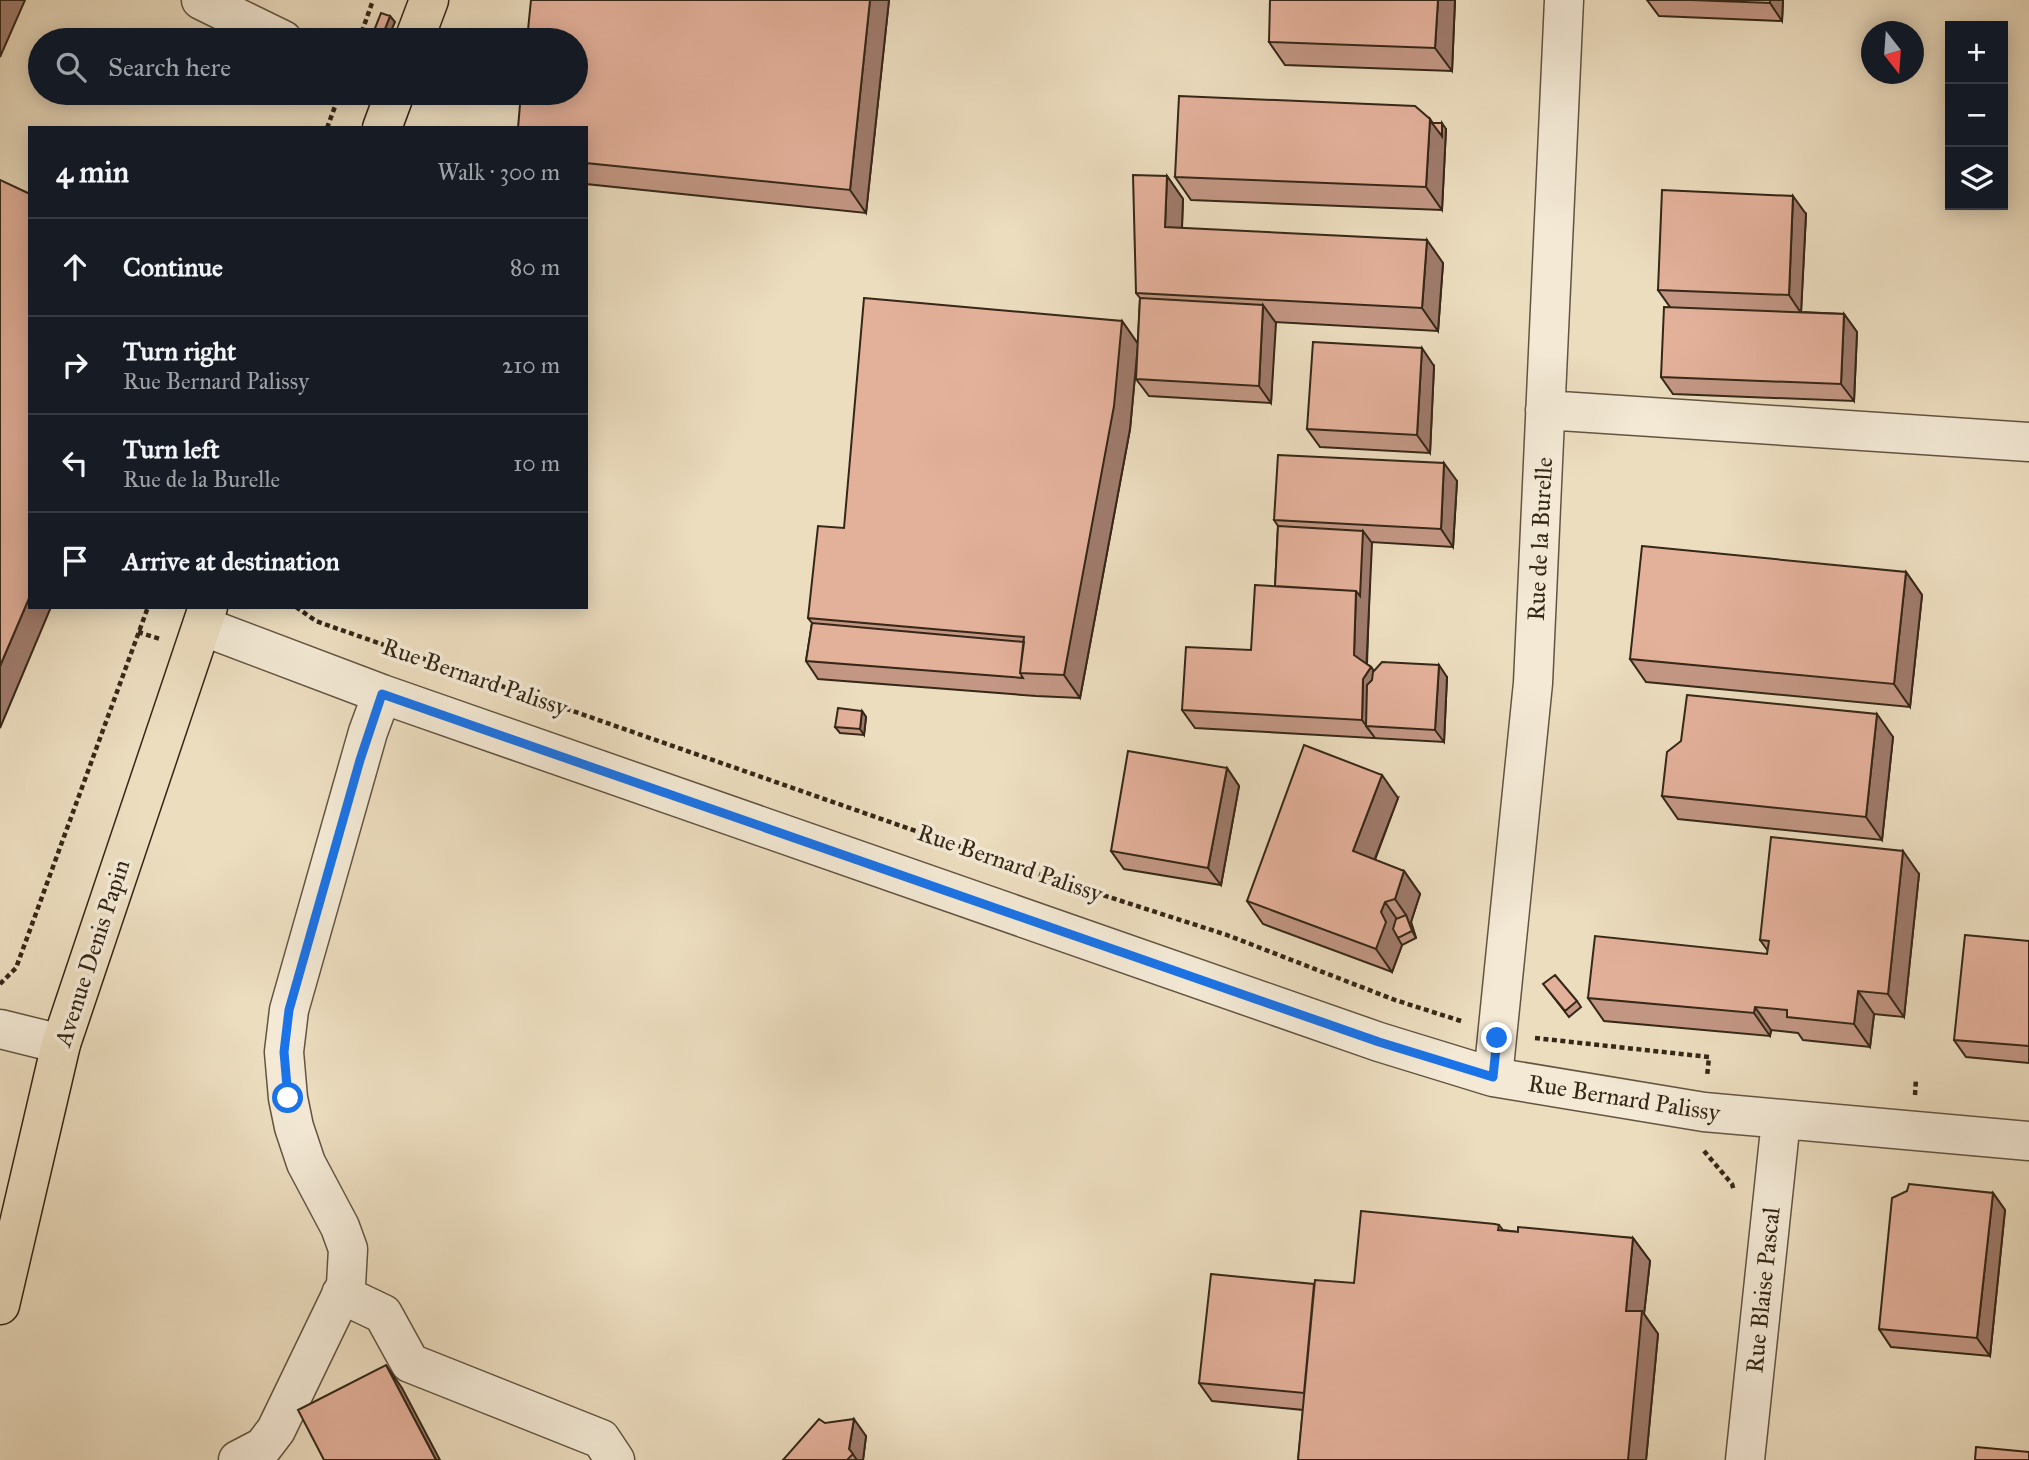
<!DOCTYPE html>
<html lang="en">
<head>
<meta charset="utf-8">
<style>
  :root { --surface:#171b24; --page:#242831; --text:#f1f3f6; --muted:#9ea1a6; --line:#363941 }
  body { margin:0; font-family:"IM FELL Great Primer",serif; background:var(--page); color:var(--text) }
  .controls { position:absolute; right:21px; top:21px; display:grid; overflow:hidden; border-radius:0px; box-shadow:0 4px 18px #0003 }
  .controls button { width:63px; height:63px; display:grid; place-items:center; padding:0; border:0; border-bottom:2px solid var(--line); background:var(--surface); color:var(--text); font:35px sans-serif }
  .compass { position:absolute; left:1861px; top:21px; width:63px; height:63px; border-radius:50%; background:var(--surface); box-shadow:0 4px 18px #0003; rotate:163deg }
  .stop { position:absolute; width:21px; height:21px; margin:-16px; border:5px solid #1a73e8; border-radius:50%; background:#fff }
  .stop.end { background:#1a73e8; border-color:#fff; box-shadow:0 2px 7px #0008 }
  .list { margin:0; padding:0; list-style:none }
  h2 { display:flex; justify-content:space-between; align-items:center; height:91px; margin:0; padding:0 28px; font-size:30px }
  h2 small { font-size:23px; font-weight:400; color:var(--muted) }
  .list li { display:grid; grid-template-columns:46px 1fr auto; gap:21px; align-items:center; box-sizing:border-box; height:98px; padding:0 28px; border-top:2px solid var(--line) }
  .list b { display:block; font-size:26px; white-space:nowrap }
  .list p { margin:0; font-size:23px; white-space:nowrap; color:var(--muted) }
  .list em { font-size:23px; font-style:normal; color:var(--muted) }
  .icon { flex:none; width:38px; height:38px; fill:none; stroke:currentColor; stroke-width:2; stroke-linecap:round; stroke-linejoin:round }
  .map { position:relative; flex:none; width:2029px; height:1460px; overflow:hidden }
  .search { position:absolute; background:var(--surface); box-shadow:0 4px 18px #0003; left:28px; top:28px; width:560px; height:77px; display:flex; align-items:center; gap:18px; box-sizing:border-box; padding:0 24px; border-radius:38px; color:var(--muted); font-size:26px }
  .panel { position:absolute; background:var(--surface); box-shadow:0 4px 18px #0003; left:28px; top:126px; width:560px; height:483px; border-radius:0px }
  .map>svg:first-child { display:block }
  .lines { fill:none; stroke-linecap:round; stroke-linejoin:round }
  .minor-casing { stroke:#635441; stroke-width:41 }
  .major-casing { stroke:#352717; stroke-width:41 }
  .path { stroke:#352717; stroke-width:4.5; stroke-dasharray:5 3.5; stroke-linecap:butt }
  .minor { stroke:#f3e9d5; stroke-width:38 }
  .major { stroke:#ecddbf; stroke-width:38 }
  .wall { fill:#c39784; stroke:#352717; stroke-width:2 }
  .shaded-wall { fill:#9f7b6c; stroke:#352717; stroke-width:2 }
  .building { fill:#e3b09a; stroke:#352717; stroke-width:2 }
  .route { stroke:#1a73e8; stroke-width:9 }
  .labels { text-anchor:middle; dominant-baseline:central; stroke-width:7; stroke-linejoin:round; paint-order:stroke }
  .street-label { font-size:24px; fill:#352717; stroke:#f3e9d5 }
</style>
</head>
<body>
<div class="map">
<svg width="2029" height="1460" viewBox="0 0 2029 1460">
  <rect width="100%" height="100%" fill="#ecddbf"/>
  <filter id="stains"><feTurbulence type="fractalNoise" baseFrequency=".00286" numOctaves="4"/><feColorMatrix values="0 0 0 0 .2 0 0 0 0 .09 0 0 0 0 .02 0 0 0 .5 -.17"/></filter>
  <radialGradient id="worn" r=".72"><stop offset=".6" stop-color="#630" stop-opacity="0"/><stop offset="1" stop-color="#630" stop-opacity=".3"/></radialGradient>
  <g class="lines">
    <defs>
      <path id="minor" d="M 201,0 L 283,40
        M 1545,410 L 2029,442
        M 202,626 L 382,694 L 1379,1042 L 1493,1077 L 1704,1112 L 2029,1141
        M 0,1029 L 61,1044
        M 1493,1077 L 1533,683 L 1564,0
        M 341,1294 L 383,1314 L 410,1363 L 601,1439 L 615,1460
        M 238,1460 L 263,1447 L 276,1430 L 346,1285 L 348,1249 L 340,1227 L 306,1163 L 294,1127 L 288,1098 L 284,1052 L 289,1010 L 368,732 L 382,694
        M 1745,1460 L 1781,1120"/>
      <path id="major" d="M 414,40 L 429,0
        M 382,128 L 395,93
        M 0,1305 L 61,1044 L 208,607"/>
    </defs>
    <use href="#minor" class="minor-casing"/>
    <use href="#major" class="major-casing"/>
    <path class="path" d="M 359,40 L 373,0
      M 327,128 L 340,93
      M 296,607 L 316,621 L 327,625 L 1050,878 L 1227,935 L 1395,1000 L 1461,1021
      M 138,632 L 160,639
      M 0,984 L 16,968 L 148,607
      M 1535,1038 L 1709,1057 L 1707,1077
      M 1915,1095 L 1916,1079
      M 1704,1151 L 1732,1184 L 1734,1191"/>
    <use href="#minor" class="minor"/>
    <use href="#major" class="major"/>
  </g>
  <path class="wall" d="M 889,0 L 866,213 L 586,184 L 586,128 Z
    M 1455,0 L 1452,71 L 1285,65 L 1269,42 Z
    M 1647,0 L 1783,0 L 1782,21 L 1659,16 Z
    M 1430,119 L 1432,123 L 1446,129 L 1442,210 L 1191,200 L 1175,177 Z
    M 1167,176 L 1183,199 L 1182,228 L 1443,263 L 1438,331 L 1275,322 L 1271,403 L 1149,396 L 1136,379 L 1140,298 L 1136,293 Z
    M 1806,214 L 1801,312 L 1844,314 L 1857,332 L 1854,401 L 1673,394 L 1661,377 L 1670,307 L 1658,290 Z
    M 1122,321 L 1138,344 L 1130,429 L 1080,698 L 1036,696 L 818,679 L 806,661 L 812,623 L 808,618 L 844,528 Z
    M 1434,366 L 1430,453 L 1320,447 L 1307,429 Z
    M 1457,481 L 1453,547 L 1371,542 L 1367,664 L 1371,667 L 1374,671 L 1447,677 L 1444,742 L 1195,728 L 1182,710 L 1251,650 L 1275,586 L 1278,526 L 1274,520 Z
    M 1906,572 L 1922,595 L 1910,707 L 1646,682 L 1630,659 Z
    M 862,711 L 866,717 L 864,735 L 840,733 L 835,727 Z
    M 1893,737 L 1882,840 L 1678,819 L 1662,796 Z
    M 1227,768 L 1239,786 L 1221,885 L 1124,869 L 1111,851 Z
    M 1398,798 L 1375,860 L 1404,871 L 1420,894 L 1411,922 L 1416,938 L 1402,945 L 1392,972 L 1263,924 L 1247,901 Z
    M 1919,874 L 1904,1017 L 1874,1014 L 1870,1047 L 1803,1040 L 1798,1033 L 1771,1030 L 1770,1036 L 1604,1021 L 1588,998 L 1767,954 L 1768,951 L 1760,940 Z
    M 2029,941 L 2029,1063 L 1966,1057 L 1954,1040 Z
    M 1548,990 L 1577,1001 L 1581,1007 L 1569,1017 Z
    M 1907,1191 L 1993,1193 L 2005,1210 L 1990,1356 L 1891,1347 L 1879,1329 Z
    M 1499,1225 L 1503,1230 L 1518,1232 L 1633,1238 L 1650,1261 L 1644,1314 L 1658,1334 L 1646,1460 L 1298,1460 L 1303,1410 L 1212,1401 L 1199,1383 L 1314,1284 L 1354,1283 Z
    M 825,1423 L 866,1436 L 863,1460 L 783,1460 Z"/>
  <path class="shaded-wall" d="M 0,0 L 25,0 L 0,57 Z
    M 870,0 L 889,0 L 866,213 L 850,190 Z
    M 1438,0 L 1455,0 L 1452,71 L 1435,48 Z
    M 1770,0 L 1783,0 L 1782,21 L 1770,3 Z
    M 390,16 L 395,22 L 387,40 L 382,40 L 381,39 Z
    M 1430,119 L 1442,136 L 1442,123 L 1446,129 L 1442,210 L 1426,187 Z
    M 1167,176 L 1183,199 L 1181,250 L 1165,227 Z
    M 1793,196 L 1806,214 L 1801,313 L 1789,295 Z
    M 1427,240 L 1443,263 L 1438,331 L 1422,308 Z
    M 1263,305 L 1276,323 L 1271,403 L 1259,386 Z
    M 1844,314 L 1857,332 L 1854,401 L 1841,384 Z
    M 1122,321 L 1138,344 L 1130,429 L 1080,698 L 1064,675 Z
    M 1422,348 L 1434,366 L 1430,453 L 1417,435 Z
    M 1444,463 L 1457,481 L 1453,547 L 1441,529 Z
    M 1363,531 L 1372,543 L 1366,673 L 1354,655 L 1356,591 Z
    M 1906,572 L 1922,595 L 1910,707 L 1894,684 Z
    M 30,596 L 30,607 L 51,607 L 0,728 L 0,666 Z
    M 1439,665 L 1447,677 L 1444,742 L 1435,730 Z
    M 1371,667 L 1383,685 L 1366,726 L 1375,738 L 1362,720 L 1363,679 Z
    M 862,711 L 866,717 L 864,735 L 860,729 Z
    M 1877,714 L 1893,737 L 1882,840 L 1866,817 Z
    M 1227,768 L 1239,786 L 1221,885 L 1208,868 Z
    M 1382,775 L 1398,798 L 1369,874 L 1353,851 Z
    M 1903,851 L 1919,874 L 1904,1017 L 1888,994 Z
    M 1404,871 L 1420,894 L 1411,922 L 1416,938 L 1412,931 L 1406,915 L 1395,899 Z
    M 1385,902 L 1401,925 L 1398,938 L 1402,945 L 1392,972 L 1376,949 L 1381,912 Z
    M 1858,991 L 1874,1014 L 1870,1047 L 1854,1024 Z
    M 1755,1007 L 1771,1030 L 1770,1036 L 1754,1013 Z
    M 1993,1193 L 2005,1210 L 1990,1356 L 1977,1338 Z
    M 1633,1238 L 1650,1261 L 1644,1314 L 1658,1334 L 1646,1460 L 1628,1460 L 1626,1311 Z
    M 386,1365 L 402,1388 L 440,1460 L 436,1460 Z
    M 854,1419 L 866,1436 L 863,1460 L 857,1460 L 849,1449 Z"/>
  <path class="building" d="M 531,0 L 870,0 L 850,190 L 586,163 L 586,128 L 518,128 L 521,93 L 576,93 L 576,40 L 527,40 Z
    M 1270,0 L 1438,0 L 1435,48 L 1269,42 Z
    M 1691,0 L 1770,0 L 1770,3 Z
    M 381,13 L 390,16 L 381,39 L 372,36 Z
    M 1179,96 L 1415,106 L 1430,119 L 1426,187 L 1175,177 Z
    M 1432,123 L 1442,123 L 1442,136 Z
    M 1133,175 L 1167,176 L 1165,227 L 1427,240 L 1422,308 L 1136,293 Z
    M 0,180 L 30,194 L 30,596 L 0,666 Z
    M 1662,190 L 1793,196 L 1789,295 L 1658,290 Z
    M 864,298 L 1122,321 L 1114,406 L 1064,675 L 1020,673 L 1024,637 L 808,618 L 818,526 L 844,528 Z
    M 1140,298 L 1263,305 L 1259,386 L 1136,379 Z
    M 1664,307 L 1844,314 L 1841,384 L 1661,377 Z
    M 1313,342 L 1422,348 L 1417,435 L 1307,429 Z
    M 1278,455 L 1444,463 L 1441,529 L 1274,520 Z
    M 1278,526 L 1363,531 L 1360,596 L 1356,591 L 1275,586 Z
    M 1642,546 L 1906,572 L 1894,684 L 1630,659 Z
    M 1255,585 L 1356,591 L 1354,655 L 1371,667 L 1363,679 L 1362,720 L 1182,710 L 1186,647 L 1251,650 Z
    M 812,623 L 1024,642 L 1020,673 L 1023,678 L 806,661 Z
    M 1382,662 L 1439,665 L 1435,730 L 1366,726 L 1367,685 L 1372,680 L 1373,672 Z
    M 1687,695 L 1877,714 L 1866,817 L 1662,796 L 1667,752 L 1681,741 Z
    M 838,708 L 862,711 L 860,729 L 835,727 Z
    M 1304,745 L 1382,775 L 1353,851 L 1404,871 L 1395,899 L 1385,902 L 1381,912 L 1386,922 L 1376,949 L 1247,901 Z
    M 1128,751 L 1227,768 L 1208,868 L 1111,851 Z
    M 1771,837 L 1903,851 L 1888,994 L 1858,991 L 1854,1024 L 1787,1017 L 1787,1010 L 1755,1007 L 1754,1013 L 1588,998 L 1595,936 L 1767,954 L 1769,941 L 1760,940 Z
    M 1406,915 L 1412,931 L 1398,938 L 1393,929 L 1396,919 Z
    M 1965,935 L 2029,941 L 2029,1046 L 1954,1040 Z
    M 1555,975 L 1577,1001 L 1565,1011 L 1543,984 Z
    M 1909,1184 L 1993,1193 L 1977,1338 L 1879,1329 L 1892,1198 L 1907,1191 Z
    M 1361,1211 L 1495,1224 L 1499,1225 L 1498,1230 L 1518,1232 L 1518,1227 L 1633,1238 L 1626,1311 L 1642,1311 L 1628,1460 L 1298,1460 L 1315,1280 L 1354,1283 Z
    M 1211,1274 L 1314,1284 L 1304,1393 L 1199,1383 Z
    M 386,1365 L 436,1460 L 324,1460 L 298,1410 Z
    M 819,1419 L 825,1423 L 854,1419 L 849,1449 L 853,1454 L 847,1460 L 783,1460 Z
    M 1976,1447 L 2029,1452 L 2029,1460 L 1975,1460 Z"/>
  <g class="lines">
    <path class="route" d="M 288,1098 L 284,1052 L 289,1010 L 360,760 L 382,694 L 1379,1042 L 1493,1077 L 1497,1038"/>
  </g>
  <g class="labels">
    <g class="street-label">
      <text transform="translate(1540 539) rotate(-87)">Rue de la Burelle</text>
      <text transform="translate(475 677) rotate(19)">Rue Bernard Palissy</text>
      <text transform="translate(1010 863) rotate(19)">Rue Bernard Palissy</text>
      <text transform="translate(92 953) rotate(-72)">Avenue Denis Papin</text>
      <text transform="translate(1624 1098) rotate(9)">Rue Bernard Palissy</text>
      <text transform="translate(1763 1290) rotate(-84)">Rue Blaise Pascal</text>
    </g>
  </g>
  <rect width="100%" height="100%" filter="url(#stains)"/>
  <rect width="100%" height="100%" fill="url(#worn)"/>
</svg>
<div class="controls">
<button>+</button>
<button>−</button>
<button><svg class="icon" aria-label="layers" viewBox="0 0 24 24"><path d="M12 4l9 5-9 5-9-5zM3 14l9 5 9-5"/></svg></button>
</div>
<svg class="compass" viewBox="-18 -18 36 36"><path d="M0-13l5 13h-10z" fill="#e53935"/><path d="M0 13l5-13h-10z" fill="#9ea1a6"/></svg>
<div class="stop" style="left:288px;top:1098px"></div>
<div class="stop end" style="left:1497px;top:1038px"></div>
<div class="search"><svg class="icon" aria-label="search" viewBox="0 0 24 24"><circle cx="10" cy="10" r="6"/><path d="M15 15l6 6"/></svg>Search here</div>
<section class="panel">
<h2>4 min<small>Walk · 300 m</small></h2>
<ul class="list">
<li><svg class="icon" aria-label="ahead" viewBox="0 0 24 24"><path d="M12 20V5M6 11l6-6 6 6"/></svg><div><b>Continue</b></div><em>80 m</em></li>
<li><svg class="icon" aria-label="right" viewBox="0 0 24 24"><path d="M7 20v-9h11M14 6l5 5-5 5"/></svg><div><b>Turn right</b><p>Rue Bernard Palissy</p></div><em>210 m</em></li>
<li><svg class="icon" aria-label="left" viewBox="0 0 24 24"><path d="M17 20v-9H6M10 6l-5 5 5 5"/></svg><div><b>Turn left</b><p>Rue de la Burelle</p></div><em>10 m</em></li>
<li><svg class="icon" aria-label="arrive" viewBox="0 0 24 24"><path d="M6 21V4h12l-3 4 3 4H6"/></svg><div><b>Arrive at destination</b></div></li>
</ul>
</section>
</div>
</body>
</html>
